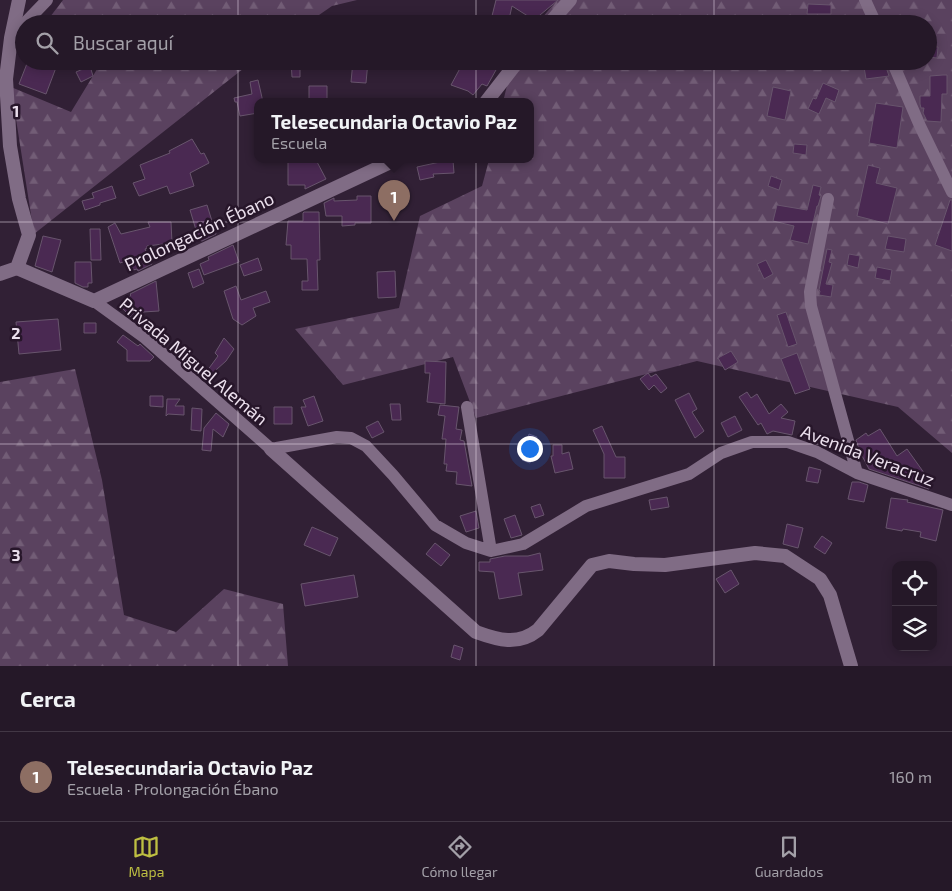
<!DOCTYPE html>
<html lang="es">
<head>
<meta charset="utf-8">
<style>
  :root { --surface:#251828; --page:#312534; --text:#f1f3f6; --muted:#a3a0a8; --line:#423745; --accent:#bebf42 }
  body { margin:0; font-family:"Exo 2",sans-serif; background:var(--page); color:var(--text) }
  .controls { position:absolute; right:15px; bottom:15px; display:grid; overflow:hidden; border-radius:10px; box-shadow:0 2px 12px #0003 }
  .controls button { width:45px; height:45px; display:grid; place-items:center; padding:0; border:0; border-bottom:1px solid var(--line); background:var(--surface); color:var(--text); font:25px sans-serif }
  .you { position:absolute; left:529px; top:448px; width:18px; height:18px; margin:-12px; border:4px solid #fff; border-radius:50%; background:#1a73e8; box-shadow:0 0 0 8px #1a73e833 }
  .badge { display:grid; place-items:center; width:32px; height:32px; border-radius:50%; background:var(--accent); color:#fff; font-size:16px; font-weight:700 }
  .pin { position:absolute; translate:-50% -41px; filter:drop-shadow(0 1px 2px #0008) }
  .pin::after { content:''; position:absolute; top:26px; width:18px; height:15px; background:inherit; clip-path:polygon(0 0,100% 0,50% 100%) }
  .popup { position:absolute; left:254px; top:98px; width:280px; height:65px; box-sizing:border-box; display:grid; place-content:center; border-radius:10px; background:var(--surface); filter:drop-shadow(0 1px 4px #0005); font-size:16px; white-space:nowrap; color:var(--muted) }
  .popup b { font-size:19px; color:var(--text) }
  .popup::after { content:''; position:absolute; left:50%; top:100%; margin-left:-10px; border:10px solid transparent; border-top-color:var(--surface) }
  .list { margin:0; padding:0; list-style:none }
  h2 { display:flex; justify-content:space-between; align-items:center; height:65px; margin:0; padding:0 20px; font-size:21px }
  h2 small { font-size:16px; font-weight:400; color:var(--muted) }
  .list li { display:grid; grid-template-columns:32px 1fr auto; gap:15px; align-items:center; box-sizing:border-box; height:90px; padding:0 20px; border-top:1px solid var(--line) }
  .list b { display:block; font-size:19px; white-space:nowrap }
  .list p { margin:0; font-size:16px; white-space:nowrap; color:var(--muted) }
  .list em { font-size:16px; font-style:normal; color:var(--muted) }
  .icon { flex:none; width:28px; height:28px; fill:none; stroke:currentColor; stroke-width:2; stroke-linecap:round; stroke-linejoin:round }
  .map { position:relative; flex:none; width:952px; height:666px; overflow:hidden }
  .search { position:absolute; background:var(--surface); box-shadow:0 2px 12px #0003; left:15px; right:15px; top:15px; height:55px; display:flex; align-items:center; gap:12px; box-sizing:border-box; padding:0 18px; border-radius:28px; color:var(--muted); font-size:19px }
  .sheet { height:155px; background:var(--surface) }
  nav { display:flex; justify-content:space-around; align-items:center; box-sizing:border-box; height:70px; border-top:1px solid var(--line); background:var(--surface); font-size:14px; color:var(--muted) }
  nav a { display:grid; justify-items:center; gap:2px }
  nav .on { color:var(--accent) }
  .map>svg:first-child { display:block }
  .forest { fill:url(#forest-firs) }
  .building { fill:#4a2952; stroke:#68556d }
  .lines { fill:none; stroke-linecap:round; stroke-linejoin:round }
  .minor { stroke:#806c85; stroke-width:12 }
  .tertiary { stroke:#806c85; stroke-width:14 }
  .secondary { stroke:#806c85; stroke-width:14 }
  .grid { fill:none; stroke:#ebdfed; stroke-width:1; stroke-opacity:0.55 }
  .labels { text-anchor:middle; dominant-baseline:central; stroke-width:5; stroke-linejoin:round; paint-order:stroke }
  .street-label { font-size:18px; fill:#ebdfed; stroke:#27162a }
  .grid-label { font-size:16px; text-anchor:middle; font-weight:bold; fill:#ebdfed; stroke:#27162a; stroke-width:5; stroke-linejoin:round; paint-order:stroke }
</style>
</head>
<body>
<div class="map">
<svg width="952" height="666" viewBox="0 0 952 666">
  <defs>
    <pattern id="forest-firs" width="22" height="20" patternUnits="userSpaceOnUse" patternTransform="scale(1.25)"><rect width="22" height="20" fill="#5a425f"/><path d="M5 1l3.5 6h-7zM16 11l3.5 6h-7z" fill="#725d76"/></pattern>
  </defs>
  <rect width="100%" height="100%" fill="#312035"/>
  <path class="forest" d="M 63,0 L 357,0 L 332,6 L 306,24 L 74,24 L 50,17 Z
    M 557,0 L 952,0 L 952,453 L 898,407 L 697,361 L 476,418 L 453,357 L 343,385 L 295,329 L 399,308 L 420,216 L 482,186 L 489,160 L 530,160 L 530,102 L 503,102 L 513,61 L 928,61 L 928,24 L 537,24 Z
    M 102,61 L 253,61 L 34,234 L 11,87 L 71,112 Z
    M 75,369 L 102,480 L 124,615 L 176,632 L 224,589 L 283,604 L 288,666 L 0,666 L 0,382 Z"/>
  <path class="building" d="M 496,0 L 558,0 L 534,20 L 512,6 L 508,24 L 490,24 Z
    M 808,4 L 831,5 L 831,14 L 807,14 Z
    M 928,47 L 938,47 L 937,58 L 928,57 Z
    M 28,61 L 46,61 L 57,65 L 46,94 L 19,84 Z
    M 291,61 L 300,61 L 300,77 L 292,77 Z
    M 353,61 L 368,61 L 366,83 L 351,82 Z
    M 464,61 L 471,61 L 477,64 L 479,61 L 501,61 L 487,86 L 482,84 L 473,95 L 468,91 L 451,85 Z
    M 863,61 L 875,61 L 875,63 L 884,61 L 889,76 L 866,79 Z
    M 90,66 L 93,76 L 81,82 L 76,72 Z
    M 943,75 L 947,75 L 947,94 L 942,94 L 941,122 L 927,121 L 923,113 L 924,108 L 921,108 L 920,104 L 920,96 L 930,96 L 930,76 Z
    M 258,80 L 263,102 L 258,102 L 258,113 L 240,116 L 237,102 L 235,102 L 234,98 L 252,94 L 250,82 Z
    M 823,83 L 839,90 L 835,102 L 826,98 L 819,114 L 808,109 L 813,98 L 816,99 Z
    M 309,86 L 327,86 L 327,100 L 309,100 Z
    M 773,87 L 791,91 L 785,120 L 767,116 Z
    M 876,103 L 903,107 L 897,148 L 869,143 Z
    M 192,139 L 201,154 L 204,153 L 209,163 L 190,173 L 194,186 L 170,194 L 167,186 L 139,196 L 133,183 L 145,179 L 140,165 L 170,153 L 169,151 Z
    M 794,144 L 807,145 L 806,155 L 793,153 Z
    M 288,160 L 316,160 L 326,179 L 305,189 L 305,185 L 288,185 Z
    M 440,160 L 453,160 L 454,173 L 433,174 L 434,177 L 420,180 L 417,167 L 440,162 Z
    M 868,165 L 880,168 L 876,183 L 897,188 L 888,224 L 857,216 Z
    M 771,176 L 782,180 L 779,190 L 768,186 Z
    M 813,185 L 821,187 L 819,195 L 821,196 L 818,206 L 817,206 L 808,244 L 790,240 L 794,226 L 773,221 L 777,205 L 807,210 Z
    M 112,186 L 116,198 L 100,203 L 100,205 L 85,210 L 82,201 L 94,198 L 92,193 Z
    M 357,196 L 371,196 L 371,223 L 355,223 L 355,225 L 342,226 L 342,216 L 326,216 L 324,203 L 334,198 L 334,201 L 357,200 Z
    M 950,200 L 952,200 L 952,251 L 935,245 Z
    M 207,205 L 216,234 L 202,241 L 199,240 L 190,210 Z
    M 304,212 L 319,212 L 320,260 L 317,260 L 318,290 L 302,290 L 302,281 L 308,281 L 307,259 L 291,259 L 291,245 L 286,245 L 288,221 L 303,221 L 303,213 Z
    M 148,222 L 171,222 L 172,243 L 147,246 L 147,248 L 145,249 L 152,264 L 138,271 L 137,269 L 129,271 L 126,261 L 120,263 L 108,227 L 115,223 L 121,234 L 150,227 Z
    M 90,229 L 100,229 L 101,260 L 91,260 Z
    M 43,236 L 61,240 L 52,272 L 35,266 Z
    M 888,236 L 906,239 L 904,252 L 885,249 Z
    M 233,245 L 239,262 L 204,275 L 200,264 L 209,260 L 208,257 Z
    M 827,249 L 832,250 L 829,262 L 832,263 L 826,284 L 833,285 L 831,297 L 819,295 L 820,291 L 819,290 Z
    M 849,254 L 860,256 L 858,268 L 847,265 Z
    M 258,258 L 262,270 L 244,276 L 240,265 Z
    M 766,260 L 773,274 L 764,279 L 757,264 Z
    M 75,262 L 91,262 L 92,283 L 88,283 L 88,287 L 83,287 L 75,283 Z
    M 877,267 L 892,270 L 890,281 L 875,278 Z
    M 199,269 L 204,283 L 193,288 L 188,273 Z
    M 395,271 L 396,297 L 378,298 L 377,272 Z
    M 156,281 L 159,311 L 143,312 L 138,317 L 134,313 L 131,317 L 122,308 L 125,304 L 124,303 L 131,295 L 130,294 Z
    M 236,286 L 241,300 L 266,291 L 270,302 L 253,308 L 256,316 L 242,325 L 233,319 L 224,291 Z
    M 786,312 L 797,344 L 788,347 L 777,315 Z
    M 58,319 L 61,350 L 19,354 L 16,322 Z
    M 84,323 L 96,323 L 96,333 L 84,333 Z
    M 123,335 L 138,346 L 140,344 L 154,357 L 150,361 L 127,361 L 127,350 L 117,342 Z
    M 224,338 L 234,349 L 226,361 L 207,378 L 204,375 L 218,356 L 215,353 Z
    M 731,351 L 738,362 L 725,370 L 718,358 Z
    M 797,353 L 810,389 L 795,394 L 781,359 Z
    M 425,361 L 446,362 L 445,404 L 427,402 L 430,373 L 425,373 Z
    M 648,373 L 651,377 L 656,374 L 667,388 L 661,393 L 654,385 L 649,390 L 640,379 Z
    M 747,392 L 751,398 L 757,394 L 769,414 L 781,404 L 788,412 L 781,418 L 795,421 L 792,435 L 773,431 L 767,434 L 761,423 L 758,425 L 739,397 Z
    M 689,393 L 697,409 L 692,412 L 704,431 L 695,438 L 675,400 Z
    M 150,396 L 163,396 L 163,407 L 150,406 Z
    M 314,396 L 323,421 L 308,426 L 301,407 L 306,407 L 303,400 Z
    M 167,399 L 180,399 L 175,406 L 184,406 L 184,415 L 168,414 L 166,416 Z
    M 390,404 L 400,404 L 401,420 L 392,420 Z
    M 440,405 L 459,407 L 456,429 L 462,430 L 460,440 L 464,441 L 472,486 L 456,484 L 457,472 L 446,471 L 447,464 L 444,464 L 446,439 L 442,439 L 445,416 L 438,415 Z
    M 274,407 L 292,407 L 292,424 L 274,424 Z
    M 192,408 L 202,409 L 201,431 L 191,430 Z
    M 216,413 L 229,424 L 223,437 L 213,429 L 211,451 L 202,450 L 204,428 Z
    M 735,416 L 742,430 L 728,437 L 721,423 Z
    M 378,421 L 384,432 L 372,438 L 366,427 Z
    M 602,426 L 616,457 L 625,457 L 625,478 L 604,478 L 604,454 L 593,430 Z
    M 880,429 L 897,456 L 907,449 L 932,484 L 929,489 L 869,469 L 860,452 L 856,440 L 866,433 L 868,436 Z
    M 529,434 L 537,437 L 530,463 L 522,460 Z
    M 553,445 L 562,445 L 562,454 L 569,452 L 573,469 L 555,473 L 551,456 L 553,456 Z
    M 809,467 L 821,470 L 818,483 L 806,481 Z
    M 852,482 L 859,482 L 868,485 L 864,502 L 848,499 Z
    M 667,497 L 669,507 L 651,510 L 649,500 Z
    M 891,498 L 908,500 L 907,502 L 943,510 L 936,541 L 920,537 L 921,532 L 903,529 L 902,531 L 886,528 Z
    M 540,504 L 544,515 L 535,518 L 531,507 Z
    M 476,511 L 479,528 L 466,532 L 460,516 Z
    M 515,515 L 522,535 L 511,538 L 504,519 Z
    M 787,524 L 803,528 L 798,548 L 783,544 Z
    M 312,527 L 338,538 L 330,556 L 304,545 Z
    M 822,536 L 832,543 L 825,554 L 814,547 Z
    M 435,543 L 450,555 L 441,566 L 426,554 Z
    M 540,553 L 543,570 L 518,573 L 522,595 L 499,599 L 494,572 L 479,571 L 479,562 L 490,562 L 490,559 L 505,556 L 528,556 Z
    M 731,570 L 739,584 L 725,593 L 716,579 Z
    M 354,575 L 358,597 L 305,606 L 301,584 Z
    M 454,645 L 463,648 L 460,660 L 451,657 Z"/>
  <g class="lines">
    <path class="minor" d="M 865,0 L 876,24
      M 24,24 L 47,0
      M 892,61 L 920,126 L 952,192
      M 828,199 L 810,292 L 811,306 L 857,473
      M 94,301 L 145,338 L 271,449 L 337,437 L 351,438 L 366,446 L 393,475 L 435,525 L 466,543 L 491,551 L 523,544 L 586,506 L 689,474 L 721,453 L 752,442 L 788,442 L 817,452 L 857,473 L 952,505
      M 467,407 L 491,551"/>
    <path class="tertiary" d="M 549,24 L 570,0
      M 486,102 L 518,61
      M 17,268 L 94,301 L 395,160
      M 271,449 L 476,632 C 498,640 518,646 538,630 L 592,565 L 609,561 L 634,564 L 665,565 L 755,553 L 785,556 L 820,579 L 830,595 L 851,666"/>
    <path class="secondary" d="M 0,274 L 17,268 L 29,235 L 19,199 L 10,146 L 6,79 L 11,38 L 19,0"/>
  </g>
  <path class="grid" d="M 238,0 L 238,24M 476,0 L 476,24M 714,0 L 714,24M 238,61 L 238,666M 476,61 L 476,666M 714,61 L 714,666M 0,222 L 952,222M 0,444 L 952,444"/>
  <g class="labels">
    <g class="street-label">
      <text transform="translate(199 231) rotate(-25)">Prolongación Ébano</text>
      <text transform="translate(194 361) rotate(40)">Privada Miguel Alemán</text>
      <text transform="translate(868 455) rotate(21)">Avenida Veracruz</text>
    </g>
  </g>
  <g class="grid-label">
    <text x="16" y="117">1</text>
    <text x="16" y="339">2</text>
    <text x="16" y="561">3</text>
  </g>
</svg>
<div class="controls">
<button><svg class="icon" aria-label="locate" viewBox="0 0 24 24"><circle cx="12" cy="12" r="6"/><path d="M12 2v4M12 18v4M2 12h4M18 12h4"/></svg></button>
<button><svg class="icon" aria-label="layers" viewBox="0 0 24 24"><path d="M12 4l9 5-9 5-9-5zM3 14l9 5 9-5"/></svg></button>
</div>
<div class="you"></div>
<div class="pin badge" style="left:394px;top:221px;background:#8d6e63">1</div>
<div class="popup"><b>Telesecundaria Octavio Paz</b>Escuela</div>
<div class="search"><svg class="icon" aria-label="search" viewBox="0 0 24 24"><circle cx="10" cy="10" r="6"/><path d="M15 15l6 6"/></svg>Buscar aquí</div>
</div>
<section class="sheet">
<h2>Cerca<small></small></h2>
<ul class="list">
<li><span class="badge" style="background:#8d6e63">1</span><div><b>Telesecundaria Octavio Paz</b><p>Escuela · Prolongación Ébano</p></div><em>160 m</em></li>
</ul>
</section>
<nav>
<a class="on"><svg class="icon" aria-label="map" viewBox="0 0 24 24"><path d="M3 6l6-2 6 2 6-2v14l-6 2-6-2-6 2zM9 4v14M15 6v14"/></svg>Mapa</a>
<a><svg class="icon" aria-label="directions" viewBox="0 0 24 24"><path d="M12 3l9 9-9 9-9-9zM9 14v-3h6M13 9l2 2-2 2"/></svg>Cómo llegar</a>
<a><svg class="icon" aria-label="saved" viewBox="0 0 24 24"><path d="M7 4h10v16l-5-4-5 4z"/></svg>Guardados</a>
</nav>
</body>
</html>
